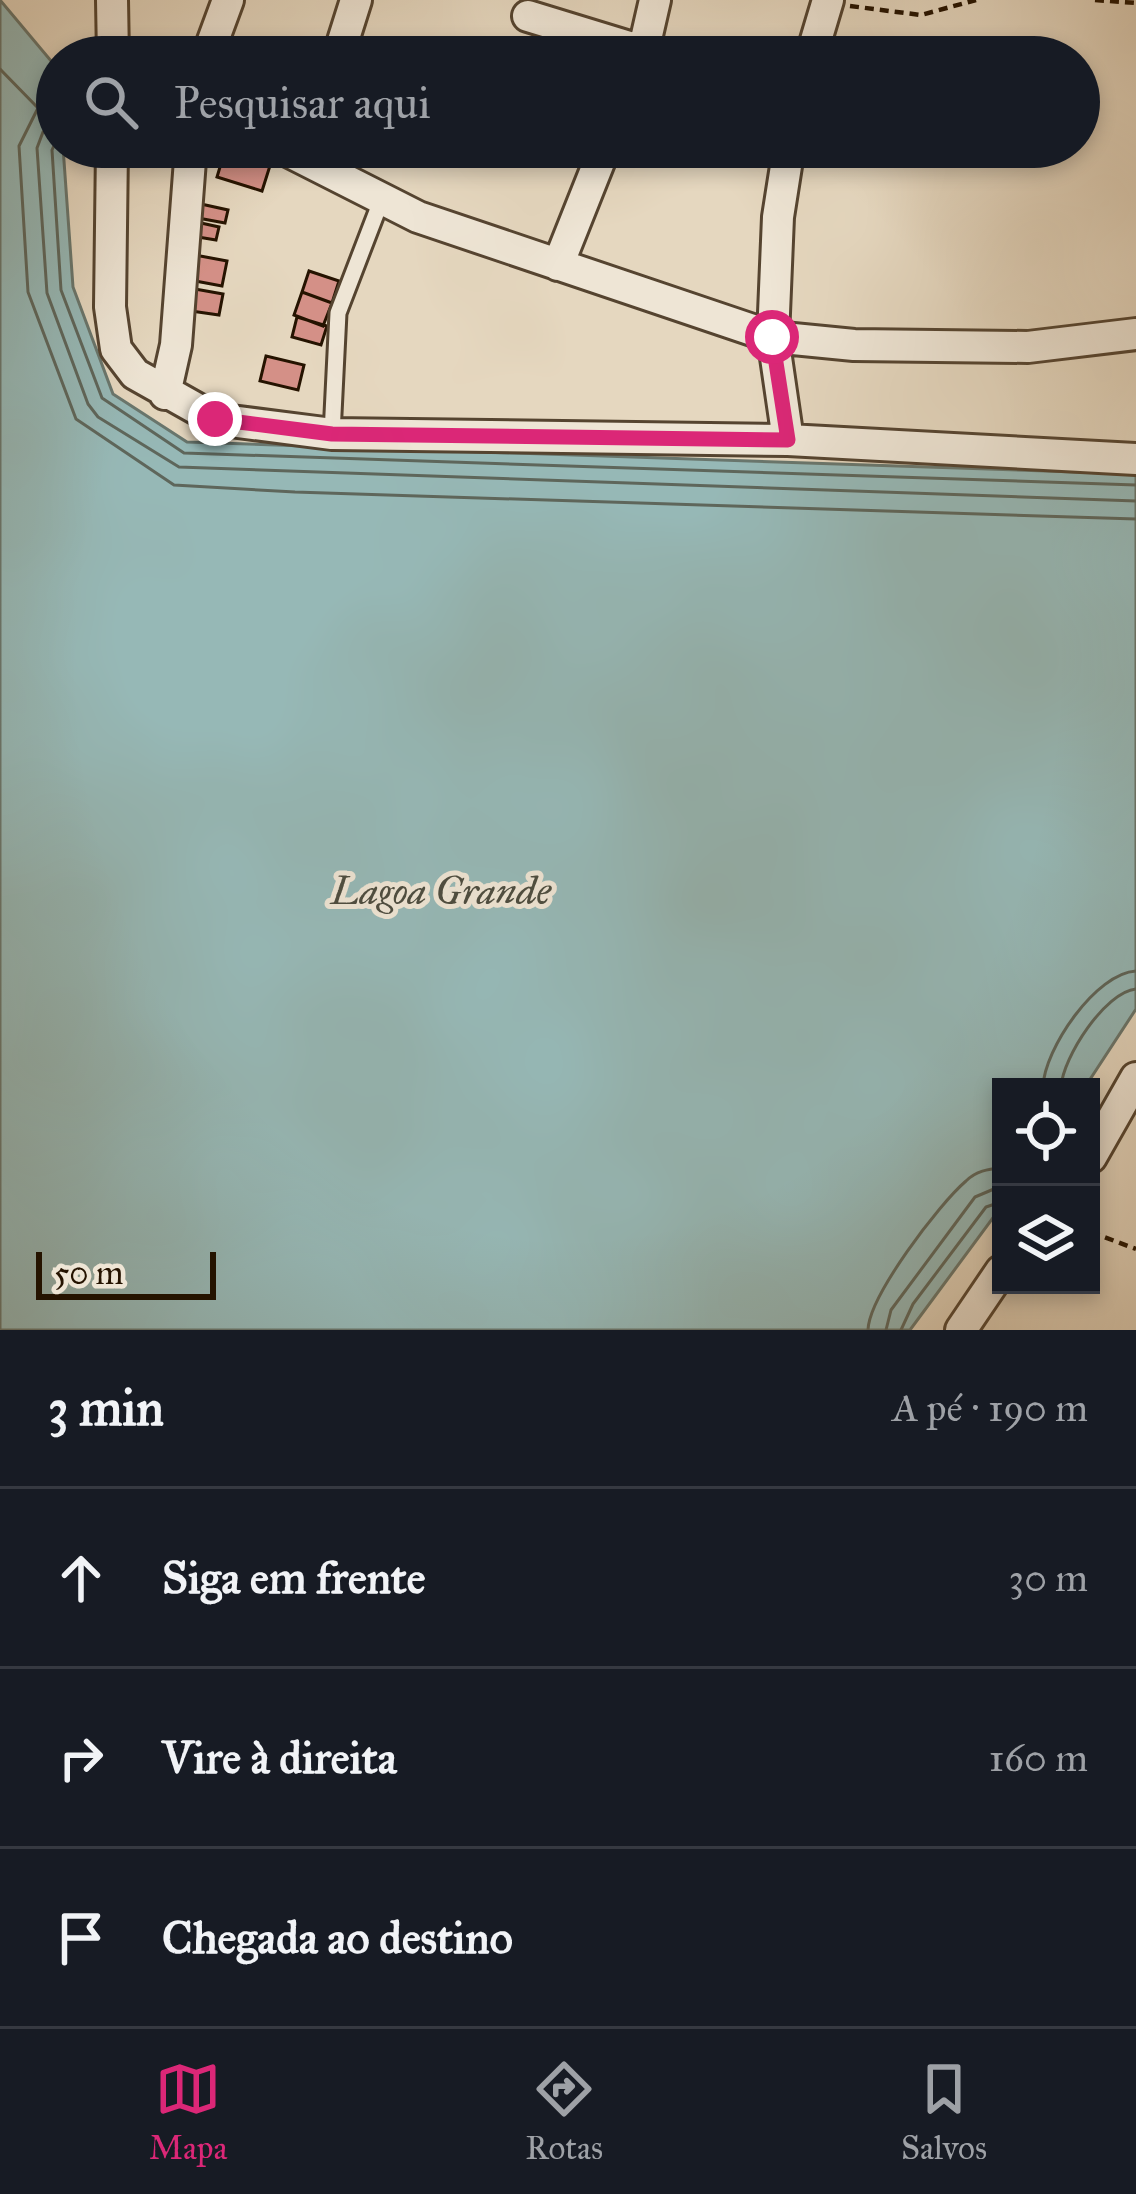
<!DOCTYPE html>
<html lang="pt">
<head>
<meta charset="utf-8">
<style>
  :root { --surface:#171b24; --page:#20242c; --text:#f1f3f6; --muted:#9ea1a6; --line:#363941; --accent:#db2777 }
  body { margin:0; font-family:"IM FELL Great Primer",serif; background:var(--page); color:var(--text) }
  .controls { position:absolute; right:36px; bottom:36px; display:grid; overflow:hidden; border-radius:0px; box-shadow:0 6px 18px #0003 }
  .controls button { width:108px; height:108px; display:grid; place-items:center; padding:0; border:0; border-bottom:3px solid var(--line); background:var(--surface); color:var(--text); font:60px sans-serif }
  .scale { position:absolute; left:36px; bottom:30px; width:180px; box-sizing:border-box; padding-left:12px; border:6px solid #251300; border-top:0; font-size:33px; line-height:42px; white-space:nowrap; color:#251300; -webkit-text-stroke:9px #eee5d5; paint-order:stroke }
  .stop { position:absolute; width:36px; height:36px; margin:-27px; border:9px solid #db2777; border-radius:50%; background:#fff }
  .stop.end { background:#db2777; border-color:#fff; box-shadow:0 3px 12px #0008 }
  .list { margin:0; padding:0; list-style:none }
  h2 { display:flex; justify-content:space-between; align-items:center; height:156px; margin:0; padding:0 48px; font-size:51px }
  h2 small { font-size:39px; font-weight:400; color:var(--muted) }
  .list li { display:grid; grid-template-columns:78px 1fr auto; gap:36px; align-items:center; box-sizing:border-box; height:180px; padding:0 48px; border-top:3px solid var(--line) }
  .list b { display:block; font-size:45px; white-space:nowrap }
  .list em { font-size:39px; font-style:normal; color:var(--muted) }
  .icon { flex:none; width:66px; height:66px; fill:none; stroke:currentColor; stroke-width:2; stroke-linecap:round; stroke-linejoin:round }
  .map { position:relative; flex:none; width:1136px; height:1330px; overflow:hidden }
  .search { position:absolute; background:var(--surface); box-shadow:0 6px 18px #0003; left:36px; right:36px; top:36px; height:132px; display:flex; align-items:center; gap:30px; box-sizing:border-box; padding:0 42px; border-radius:66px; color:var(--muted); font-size:45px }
  .sheet { height:696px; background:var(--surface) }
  nav { display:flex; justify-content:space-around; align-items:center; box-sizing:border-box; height:168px; border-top:3px solid var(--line); background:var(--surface); font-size:33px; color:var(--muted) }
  nav a { display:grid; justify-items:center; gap:6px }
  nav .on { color:var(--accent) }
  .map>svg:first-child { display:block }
  .water { fill:#96b8b6; stroke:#69766d; stroke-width:3 }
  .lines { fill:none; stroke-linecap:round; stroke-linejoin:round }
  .shore { stroke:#5e665b; stroke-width:3 }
  .building { fill:#d49087; stroke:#251300; stroke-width:3 }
  .lane-casing { stroke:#554430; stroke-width:21 }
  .street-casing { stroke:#554430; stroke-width:36 }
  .path { stroke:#251300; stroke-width:4.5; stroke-dasharray:9 6; stroke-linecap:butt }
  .lane { stroke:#eee5d5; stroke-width:15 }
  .street { stroke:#eee5d5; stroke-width:30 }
  .route { stroke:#db2777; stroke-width:15 }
  .labels { text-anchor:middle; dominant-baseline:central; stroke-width:10; stroke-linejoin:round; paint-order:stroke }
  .water-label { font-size:39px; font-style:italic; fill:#4d4d40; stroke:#eee5d5 }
</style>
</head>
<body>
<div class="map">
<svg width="1136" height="1330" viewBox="0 0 1136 1330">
  <rect width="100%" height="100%" fill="#e5d7bf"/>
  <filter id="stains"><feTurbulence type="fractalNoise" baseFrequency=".00167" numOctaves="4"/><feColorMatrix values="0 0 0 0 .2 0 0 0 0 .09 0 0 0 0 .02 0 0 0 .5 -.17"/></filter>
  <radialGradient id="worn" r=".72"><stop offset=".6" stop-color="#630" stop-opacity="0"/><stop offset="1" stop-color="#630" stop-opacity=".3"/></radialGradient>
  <path class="water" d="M 0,0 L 57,68 L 57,147 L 63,147 L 73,287 L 113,394 L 187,442 L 1136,474 L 1136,1009 L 1085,1087 L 1001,1087 L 1001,1207 L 910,1330 L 0,1330 Z"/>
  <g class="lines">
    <path class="shore" d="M 0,69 L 38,108 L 19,146 L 28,292 L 76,419 L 174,485 L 295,492 L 1136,519
      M 57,122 L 43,132 L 37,148 L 47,293 L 88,404 L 98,417 L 179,467 L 1136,501
      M 57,139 L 52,150 L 61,290 L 102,398 L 184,453 L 1136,485
      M 1043,1087 C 1044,1049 1096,973 1136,971
      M 1061,1087 C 1063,1057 1105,992 1136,989
      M 868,1330 C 869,1296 939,1204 966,1181 C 976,1171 988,1169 1001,1168
      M 886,1330 L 891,1310 L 975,1197 L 1001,1186
      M 901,1330 L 913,1304 L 986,1207 L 1001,1202"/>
  </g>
  <path class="building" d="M 226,147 L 274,153 L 262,191 L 217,177 Z
    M 201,204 L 228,210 L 225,223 L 198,218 Z
    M 201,223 L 219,227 L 216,240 L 198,237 Z
    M 195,255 L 227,261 L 222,286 L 190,280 Z
    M 309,271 L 339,281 L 332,303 L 302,292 Z
    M 195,289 L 223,294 L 219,315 L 191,311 Z
    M 302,292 L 332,303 L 323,326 L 294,315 Z
    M 297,317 L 327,326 L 321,345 L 292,337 Z
    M 266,356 L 304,365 L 298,390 L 260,381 Z"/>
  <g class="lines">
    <defs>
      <path id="lane" d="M 332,434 L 338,313 L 381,201"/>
      <path id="street" d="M 112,0 L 113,57
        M 528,16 L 662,57
        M 207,57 L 228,0
        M 338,57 L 356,0
        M 642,57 L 655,0
        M 811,57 L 828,0
        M 112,147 L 110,307 L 116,349 L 135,374 L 215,419 L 332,434 L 788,440 L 1136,459
        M 280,147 L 418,217 L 773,337 L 854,345 L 1028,347 L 1136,334
        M 558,265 L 605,147
        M 165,394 L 176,345 L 191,147
        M 788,440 L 773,337 L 778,217 L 789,147
        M 1091,1157 L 1136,1078
        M 961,1330 L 1001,1271"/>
    </defs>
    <use href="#lane" class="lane-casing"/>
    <use href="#street" class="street-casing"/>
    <path class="path" d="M 1095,0 L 1136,3
      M 850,6 L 921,15 L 976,0
      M 1091,1232 L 1136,1249"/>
    <use href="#lane" class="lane"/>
    <use href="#street" class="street"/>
  </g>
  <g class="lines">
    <path class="route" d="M 215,419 L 332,434 L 788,440 L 772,337"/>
  </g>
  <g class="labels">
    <g class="water-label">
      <text x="441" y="891">Lagoa Grande</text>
    </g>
  </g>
  <rect width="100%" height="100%" filter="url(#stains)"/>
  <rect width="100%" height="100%" fill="url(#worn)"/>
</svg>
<div class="controls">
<button><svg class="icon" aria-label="locate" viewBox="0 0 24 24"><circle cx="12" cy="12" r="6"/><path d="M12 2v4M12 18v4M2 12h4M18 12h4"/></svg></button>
<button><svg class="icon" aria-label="layers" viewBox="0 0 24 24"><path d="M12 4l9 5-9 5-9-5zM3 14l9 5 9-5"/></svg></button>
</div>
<div class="scale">50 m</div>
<div class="stop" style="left:772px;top:337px"></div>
<div class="stop end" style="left:215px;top:419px"></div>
<div class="search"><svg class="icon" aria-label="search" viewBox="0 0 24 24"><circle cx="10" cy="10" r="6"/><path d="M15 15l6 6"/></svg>Pesquisar aqui</div>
</div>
<section class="sheet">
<h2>3 min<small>A pé · 190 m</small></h2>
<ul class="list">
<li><svg class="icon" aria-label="ahead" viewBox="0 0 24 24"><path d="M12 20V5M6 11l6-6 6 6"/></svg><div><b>Siga em frente</b></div><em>30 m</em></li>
<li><svg class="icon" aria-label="right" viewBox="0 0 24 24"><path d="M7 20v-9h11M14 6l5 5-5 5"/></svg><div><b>Vire à direita</b></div><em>160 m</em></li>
<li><svg class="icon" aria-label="arrive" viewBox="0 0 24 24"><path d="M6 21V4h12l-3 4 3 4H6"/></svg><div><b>Chegada ao destino</b></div></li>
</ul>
</section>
<nav>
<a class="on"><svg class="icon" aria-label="map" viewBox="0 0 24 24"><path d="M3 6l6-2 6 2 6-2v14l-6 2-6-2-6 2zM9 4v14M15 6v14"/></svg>Mapa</a>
<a><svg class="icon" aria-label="directions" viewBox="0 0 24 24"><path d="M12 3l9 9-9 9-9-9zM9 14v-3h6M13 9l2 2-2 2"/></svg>Rotas</a>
<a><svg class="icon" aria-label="saved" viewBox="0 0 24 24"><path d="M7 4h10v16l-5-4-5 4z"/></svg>Salvos</a>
</nav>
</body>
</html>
